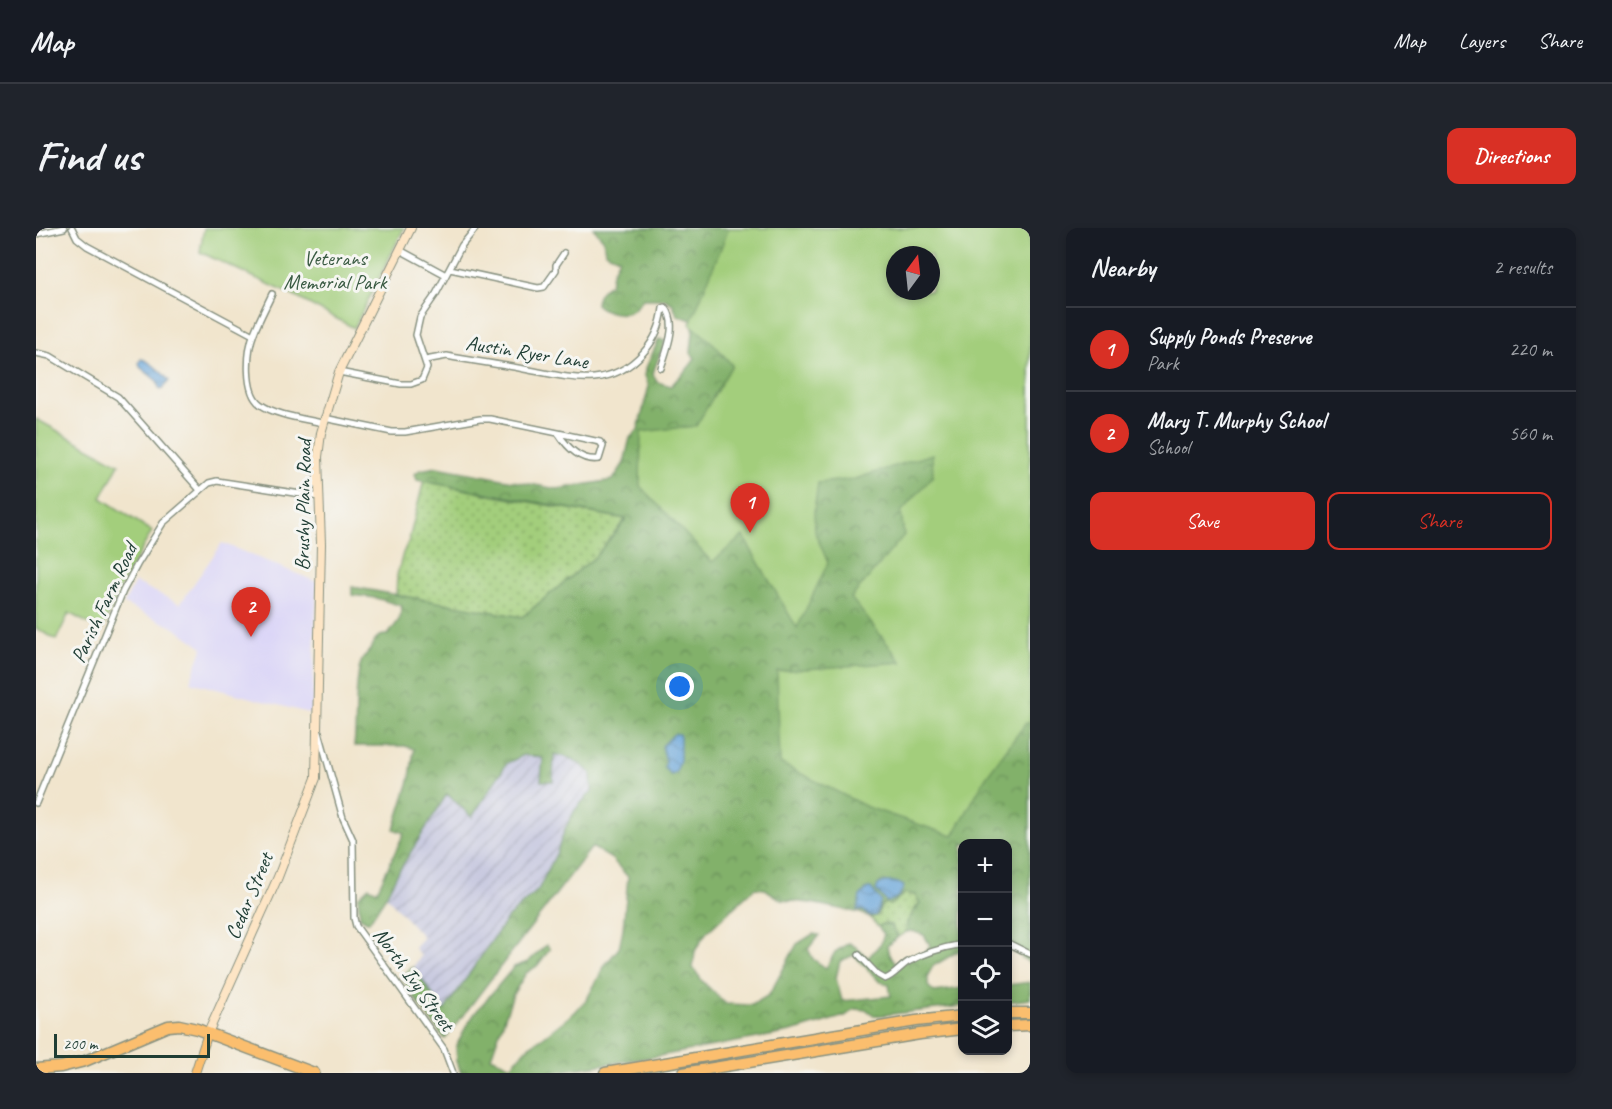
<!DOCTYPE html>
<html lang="en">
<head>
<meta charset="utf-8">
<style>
  :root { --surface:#171b24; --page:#20242c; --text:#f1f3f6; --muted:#9ea1a6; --line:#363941; --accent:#d93025 }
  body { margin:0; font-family:Caveat,sans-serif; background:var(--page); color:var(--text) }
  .controls { position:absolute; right:18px; bottom:18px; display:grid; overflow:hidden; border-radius:12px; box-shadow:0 3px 9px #0003 }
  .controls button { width:54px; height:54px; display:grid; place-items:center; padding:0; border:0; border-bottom:2px solid var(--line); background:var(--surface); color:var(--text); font:30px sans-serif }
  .compass { position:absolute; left:850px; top:18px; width:54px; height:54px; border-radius:50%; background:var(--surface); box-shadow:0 3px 9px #0003; rotate:15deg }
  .scale { position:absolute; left:18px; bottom:15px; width:156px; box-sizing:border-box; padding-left:6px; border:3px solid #1f3d34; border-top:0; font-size:16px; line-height:21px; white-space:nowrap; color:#1f3d34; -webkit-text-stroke:4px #f6f6f2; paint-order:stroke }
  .you { position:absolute; left:644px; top:459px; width:21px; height:21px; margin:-15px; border:4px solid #fff; border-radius:50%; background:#1a73e8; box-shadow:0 0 0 9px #1a73e833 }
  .badge { display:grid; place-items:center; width:39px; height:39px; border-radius:50%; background:var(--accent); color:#fff; font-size:20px; font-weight:700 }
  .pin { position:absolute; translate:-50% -50px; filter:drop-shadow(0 2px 3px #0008) }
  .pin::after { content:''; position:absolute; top:32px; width:21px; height:18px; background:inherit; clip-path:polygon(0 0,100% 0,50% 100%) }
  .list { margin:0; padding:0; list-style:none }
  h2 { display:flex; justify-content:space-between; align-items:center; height:78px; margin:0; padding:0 24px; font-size:26px }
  h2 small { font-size:20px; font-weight:400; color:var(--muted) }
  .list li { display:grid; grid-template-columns:39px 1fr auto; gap:18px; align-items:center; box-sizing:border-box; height:84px; padding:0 24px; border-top:2px solid var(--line) }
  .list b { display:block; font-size:22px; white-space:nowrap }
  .list p { margin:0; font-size:20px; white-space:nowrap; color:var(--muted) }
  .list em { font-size:20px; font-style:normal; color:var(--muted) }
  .actions { display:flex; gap:12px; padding:18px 24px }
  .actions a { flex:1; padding:14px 0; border:2px solid var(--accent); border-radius:12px; text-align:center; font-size:21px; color:var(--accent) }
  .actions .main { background:var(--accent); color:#fff }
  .icon { flex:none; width:33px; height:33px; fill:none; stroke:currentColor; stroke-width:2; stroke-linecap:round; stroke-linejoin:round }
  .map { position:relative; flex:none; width:994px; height:845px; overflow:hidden; border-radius:12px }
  header { display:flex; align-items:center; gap:36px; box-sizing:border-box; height:84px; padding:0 30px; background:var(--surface); border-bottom:2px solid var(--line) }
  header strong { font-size:28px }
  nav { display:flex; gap:33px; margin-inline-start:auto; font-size:21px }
  .intro { display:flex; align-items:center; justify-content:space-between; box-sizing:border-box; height:144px; padding:0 36px }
  h1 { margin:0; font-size:42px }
  .button { padding:15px 27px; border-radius:12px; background:var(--accent); color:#fff; font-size:21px; font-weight:700 }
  main { display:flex; gap:36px; padding:0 36px }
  aside { flex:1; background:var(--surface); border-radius:12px; box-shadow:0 3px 9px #0003 }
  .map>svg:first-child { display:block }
  .built { fill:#dbd6f7 }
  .industrial { fill:url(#industrial-furrows) }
  .grass { fill:url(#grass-dots); stroke:#618658; stroke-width:1.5 }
  .forest { fill:url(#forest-crowns); stroke:#507750; stroke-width:1.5; fill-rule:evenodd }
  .park { fill:#a3ce7b; stroke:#618658; stroke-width:1.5; fill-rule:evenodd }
  .water { fill:url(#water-waves); stroke:#447086; stroke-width:1.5 }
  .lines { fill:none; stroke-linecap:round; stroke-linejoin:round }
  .minor-casing { stroke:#889180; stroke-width:8 }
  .secondary-casing { stroke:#889180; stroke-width:10 }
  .primary-casing { stroke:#889180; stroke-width:10 }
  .motorway-casing { stroke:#889180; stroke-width:13 }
  .minor { stroke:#fff; stroke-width:5 }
  .secondary { stroke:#fde5c5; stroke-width:8 }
  .primary { stroke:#fbbe6e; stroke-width:8 }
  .motorway { stroke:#fbbe6e; stroke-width:10 }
  .labels { text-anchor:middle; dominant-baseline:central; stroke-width:6; stroke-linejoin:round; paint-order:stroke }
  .park-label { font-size:21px; fill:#395a42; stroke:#f6f6f2 }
  .street-label { font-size:21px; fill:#1f3d34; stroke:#f6f6f2 }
</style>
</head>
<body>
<header>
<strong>Map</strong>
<nav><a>Map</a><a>Layers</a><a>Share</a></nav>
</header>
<div class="intro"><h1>Find us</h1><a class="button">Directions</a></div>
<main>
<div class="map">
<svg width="994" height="845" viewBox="0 0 994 845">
  <defs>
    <pattern id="industrial-furrows" width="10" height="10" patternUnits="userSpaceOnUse" patternTransform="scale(1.5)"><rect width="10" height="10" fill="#c1c2dd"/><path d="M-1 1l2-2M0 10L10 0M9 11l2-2" fill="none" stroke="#9c9fb4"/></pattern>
    <pattern id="grass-dots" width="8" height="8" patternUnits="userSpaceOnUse" patternTransform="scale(1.5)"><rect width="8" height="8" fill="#a3ce7b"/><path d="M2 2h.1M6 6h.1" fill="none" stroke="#84a866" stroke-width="1.8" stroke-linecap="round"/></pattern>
    <pattern id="forest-crowns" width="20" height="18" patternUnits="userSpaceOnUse" patternTransform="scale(1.5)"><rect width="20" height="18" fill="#82b16b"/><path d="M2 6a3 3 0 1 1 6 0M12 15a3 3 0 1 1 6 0" fill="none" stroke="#6a9159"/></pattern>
    <pattern id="water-waves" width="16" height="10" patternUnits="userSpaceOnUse" patternTransform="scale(1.5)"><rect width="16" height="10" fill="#68a4d9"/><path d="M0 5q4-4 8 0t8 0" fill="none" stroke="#5587b1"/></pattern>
  </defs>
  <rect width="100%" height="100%" fill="#f6f6f2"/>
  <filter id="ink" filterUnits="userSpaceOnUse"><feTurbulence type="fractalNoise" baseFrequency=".0167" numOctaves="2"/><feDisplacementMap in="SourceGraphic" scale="12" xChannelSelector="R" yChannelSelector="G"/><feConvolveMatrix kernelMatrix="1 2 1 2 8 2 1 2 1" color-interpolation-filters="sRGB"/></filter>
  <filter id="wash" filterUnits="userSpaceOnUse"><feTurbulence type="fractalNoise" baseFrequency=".008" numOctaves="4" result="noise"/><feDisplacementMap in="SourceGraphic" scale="24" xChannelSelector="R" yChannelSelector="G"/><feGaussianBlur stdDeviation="1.35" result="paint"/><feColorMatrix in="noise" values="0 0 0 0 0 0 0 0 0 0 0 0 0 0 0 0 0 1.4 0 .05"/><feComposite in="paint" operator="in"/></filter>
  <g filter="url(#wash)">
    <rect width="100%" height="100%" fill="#f1e5cd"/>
    <path class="built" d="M 186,315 L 281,354 L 276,486 L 154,454 L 167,419 L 137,399 L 88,376 L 99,354 L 144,376 Z"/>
    <path class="industrial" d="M 518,526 L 537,531 L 555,545 L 556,563 L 539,582 L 529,601 L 521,624 L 502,662 L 472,689 L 408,784 L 377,739 L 385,728 L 378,720 L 387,709 L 350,668 L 361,646 L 412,566 L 456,556 L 471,535 L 488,527 L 507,530 L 505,553 Z"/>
    <path class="grass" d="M 388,252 L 453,267 L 590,291 L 559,329 L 486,389 L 360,368 L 361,347 L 367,325 L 373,312 Z
      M 869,665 L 879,667 L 884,675 L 877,683 L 870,704 L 862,709 L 855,697 L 847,696 L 842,699 L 834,689 L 840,688 L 846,677 L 850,675 L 854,677 Z"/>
    <path class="forest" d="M 557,0 L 994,0 L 994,735 L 978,724 L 972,723 L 972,616 L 927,616 L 926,721 L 897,738 L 892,747 L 892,758 L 898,764 L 926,760 L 926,778 L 839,788 L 831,782 L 819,781 L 809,788 L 755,804 L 623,828 L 511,845 L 425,845 L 421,833 L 420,819 L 427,804 L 439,785 L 478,739 L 492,734 L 510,717 L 514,721 L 501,738 L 490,745 L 477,766 L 455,829 L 475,838 L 492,819 L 506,810 L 539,784 L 551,771 L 569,737 L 583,720 L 587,701 L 592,649 L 576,631 L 556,619 L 409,811 L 383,777 L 365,748 L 377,739 L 408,783 L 472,689 L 502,662 L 521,624 L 529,601 L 539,582 L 556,563 L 555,545 L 537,531 L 518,526 L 517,553 L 505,553 L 507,530 L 488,527 L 471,535 L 436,589 L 411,566 L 361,646 L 350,668 L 333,694 L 324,689 L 322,669 L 333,659 L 341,663 L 368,605 L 358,601 L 374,550 L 378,521 L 369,518 L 318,518 C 321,496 318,450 326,432 C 328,428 333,424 335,420 C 339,412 341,406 352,407 L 363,392 L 366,378 L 340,370 L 316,367 L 316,359 L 486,389 L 559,329 L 590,291 L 381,252 L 379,246 L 384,242 L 401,239 L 521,261 L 577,252 L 588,235 L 594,210 L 602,202 L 613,158 L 609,148 L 610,140 L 623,111 L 629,113 C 626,125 619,135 617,146 L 621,154 L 635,158 C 643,148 653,142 659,130 L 655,125 L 658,93 L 641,87 L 637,76 L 629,71 L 607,71 C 604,74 600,81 597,82 C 586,89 568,84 560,76 C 561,66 566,61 574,56 L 576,45 L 583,30 L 569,24 L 567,11 ZM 859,27 L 895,27 L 895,63 L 859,63 ZM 719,660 L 729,661 L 746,672 L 775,675 L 824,685 L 834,689 L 840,688 L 846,677 L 849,675 L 854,677 L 869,665 L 879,667 L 884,675 L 871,694 L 870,704 L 876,703 L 888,707 L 894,717 L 890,724 L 881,726 L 862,737 L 853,727 L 851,718 L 862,709 L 855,697 L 847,696 L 842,699 L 848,706 L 845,715 L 832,730 L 820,719 L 813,715 L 799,724 L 790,740 L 777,731 L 772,721 L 783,707 L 777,706 L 761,716 L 733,767 L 716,777 L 690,776 L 667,754 L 657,740 L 659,723 L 670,705 ZM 832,660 L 841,686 L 839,688 L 832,687 L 829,683 L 824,683 L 824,668 ZM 818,727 L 843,753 L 853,757 L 855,768 L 806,773 L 800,750 L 804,733 Z
      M 994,754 L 994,771 L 972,774 L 972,757 Z"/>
    <path class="park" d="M 168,0 L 368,0 L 318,100 L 256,67 L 164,24 Z
      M 693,0 L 994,0 L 994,495 L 990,495 L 950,549 L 917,608 L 831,579 L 744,535 L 741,443 L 866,434 L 815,370 L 868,307 L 865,284 L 897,248 L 896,226 L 819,251 L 782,255 L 778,284 L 779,304 L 792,335 L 761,400 L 707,308 L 676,334 L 604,258 L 605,204 L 660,198 L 696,137 L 678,116 L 654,96 ZM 859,27 L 895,27 L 895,63 L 859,63 Z
      M 0,191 L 83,236 L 65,270 L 116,303 L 84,360 L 66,403 L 33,385 L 20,412 L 0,400 Z"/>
    <path class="water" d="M 105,131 C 113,132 128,146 133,153 L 126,161 L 123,160 L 121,153 L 104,139 L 103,135 Z
      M 638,506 L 643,506 L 644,509 L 644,532 L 640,545 L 635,547 L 628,539 L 630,534 L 626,518 Z
      M 848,654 L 859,654 L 868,658 C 865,667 860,672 851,674 L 840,662 L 842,657 Z
      M 832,660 L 835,660 L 845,673 L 839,688 L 832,687 L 827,682 L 821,683 L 824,668 Z"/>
  </g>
  <g filter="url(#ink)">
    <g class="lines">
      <defs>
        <path id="minor" d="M 36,0 L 41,10 L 51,18 L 217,107
          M 0,6 L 28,0
          M 364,22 L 410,47
          M 414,41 L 502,60 L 508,59 L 520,42 L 520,37 L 528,25
          M 236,66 C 230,79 223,92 218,105 C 211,122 208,164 224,176 C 238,187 269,191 287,195
          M 0,125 L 14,128 L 82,169 L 164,262
          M 389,132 L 411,128 C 436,133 462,136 488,141 C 532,149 573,163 607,125 C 619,112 625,98 627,80 L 629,79 C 643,95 630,123 625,140
          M 303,144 L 365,156 L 375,156 L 386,152 L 391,140 L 380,107 L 384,89 L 400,66 L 426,17 L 440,0
          M 288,190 L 356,204 L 369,204 L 444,191 L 454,191 L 522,205
          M 522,205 L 564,214 L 567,218 L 563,231 C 544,234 531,219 522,205 Z
          M 263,265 L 276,258 L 281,247
          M 283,504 L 307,590 L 317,612 L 318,690 L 320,698 L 408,821 L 417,845
          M 0,575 L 87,363 L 101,337 L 127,295 L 173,255 L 181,253 L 284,269
          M 972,715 L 994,726
          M 823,727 L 842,747 L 849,751 C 858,748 864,739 872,734 C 888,725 909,719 927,716"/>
        <path id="secondary" d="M 172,805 L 242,649 L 280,550 L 285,316 L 282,229 L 285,205 L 303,144 L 375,0"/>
        <path id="primary" d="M 159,845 L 172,805"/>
        <path id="motorway" d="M 972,785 L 994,785
          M 972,798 L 994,797
          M 0,841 L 25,839 L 49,833 L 132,798 L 143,797 L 161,801 L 278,845
          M 569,845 L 880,793 L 927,788
          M 647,845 L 884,806 L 927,801"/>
      </defs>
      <use href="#minor" class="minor-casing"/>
      <use href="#secondary" class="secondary-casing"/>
      <use href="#primary" class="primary-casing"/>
      <use href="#motorway" class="motorway-casing"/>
      <use href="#minor" class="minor"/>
      <use href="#secondary" class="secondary"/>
      <use href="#primary" class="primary"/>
      <use href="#motorway" class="motorway"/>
    </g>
  </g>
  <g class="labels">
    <g class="park-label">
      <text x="299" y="30">Veterans<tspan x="299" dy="24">Memorial Park</tspan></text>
    </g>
    <g class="street-label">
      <text transform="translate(491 124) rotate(9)">Austin Ryer Lane</text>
      <text transform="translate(267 277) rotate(-89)">Brushy Plain Road</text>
      <text transform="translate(68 375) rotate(-65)">Parish Farm Road</text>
      <text transform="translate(213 668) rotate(-67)">Cedar Street</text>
      <text transform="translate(378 751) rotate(54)">North Ivy Street</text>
    </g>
  </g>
</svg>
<div class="controls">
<button>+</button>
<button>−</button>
<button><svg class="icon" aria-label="locate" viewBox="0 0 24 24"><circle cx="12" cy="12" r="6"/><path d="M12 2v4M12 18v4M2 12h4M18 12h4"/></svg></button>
<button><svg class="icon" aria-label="layers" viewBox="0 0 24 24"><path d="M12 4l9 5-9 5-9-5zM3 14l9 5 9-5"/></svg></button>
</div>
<svg class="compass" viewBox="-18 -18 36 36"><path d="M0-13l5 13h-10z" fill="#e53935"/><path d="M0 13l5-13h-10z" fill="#9ea1a6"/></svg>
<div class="scale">200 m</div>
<div class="you"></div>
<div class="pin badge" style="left:714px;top:305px">1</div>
<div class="pin badge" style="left:215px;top:409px">2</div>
</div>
<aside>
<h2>Nearby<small>2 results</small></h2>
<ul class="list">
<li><span class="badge">1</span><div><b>Supply Ponds Preserve</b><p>Park</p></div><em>220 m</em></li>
<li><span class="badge">2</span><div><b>Mary T. Murphy School</b><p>School</p></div><em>560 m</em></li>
</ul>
<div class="actions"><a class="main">Save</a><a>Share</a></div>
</aside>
</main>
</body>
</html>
